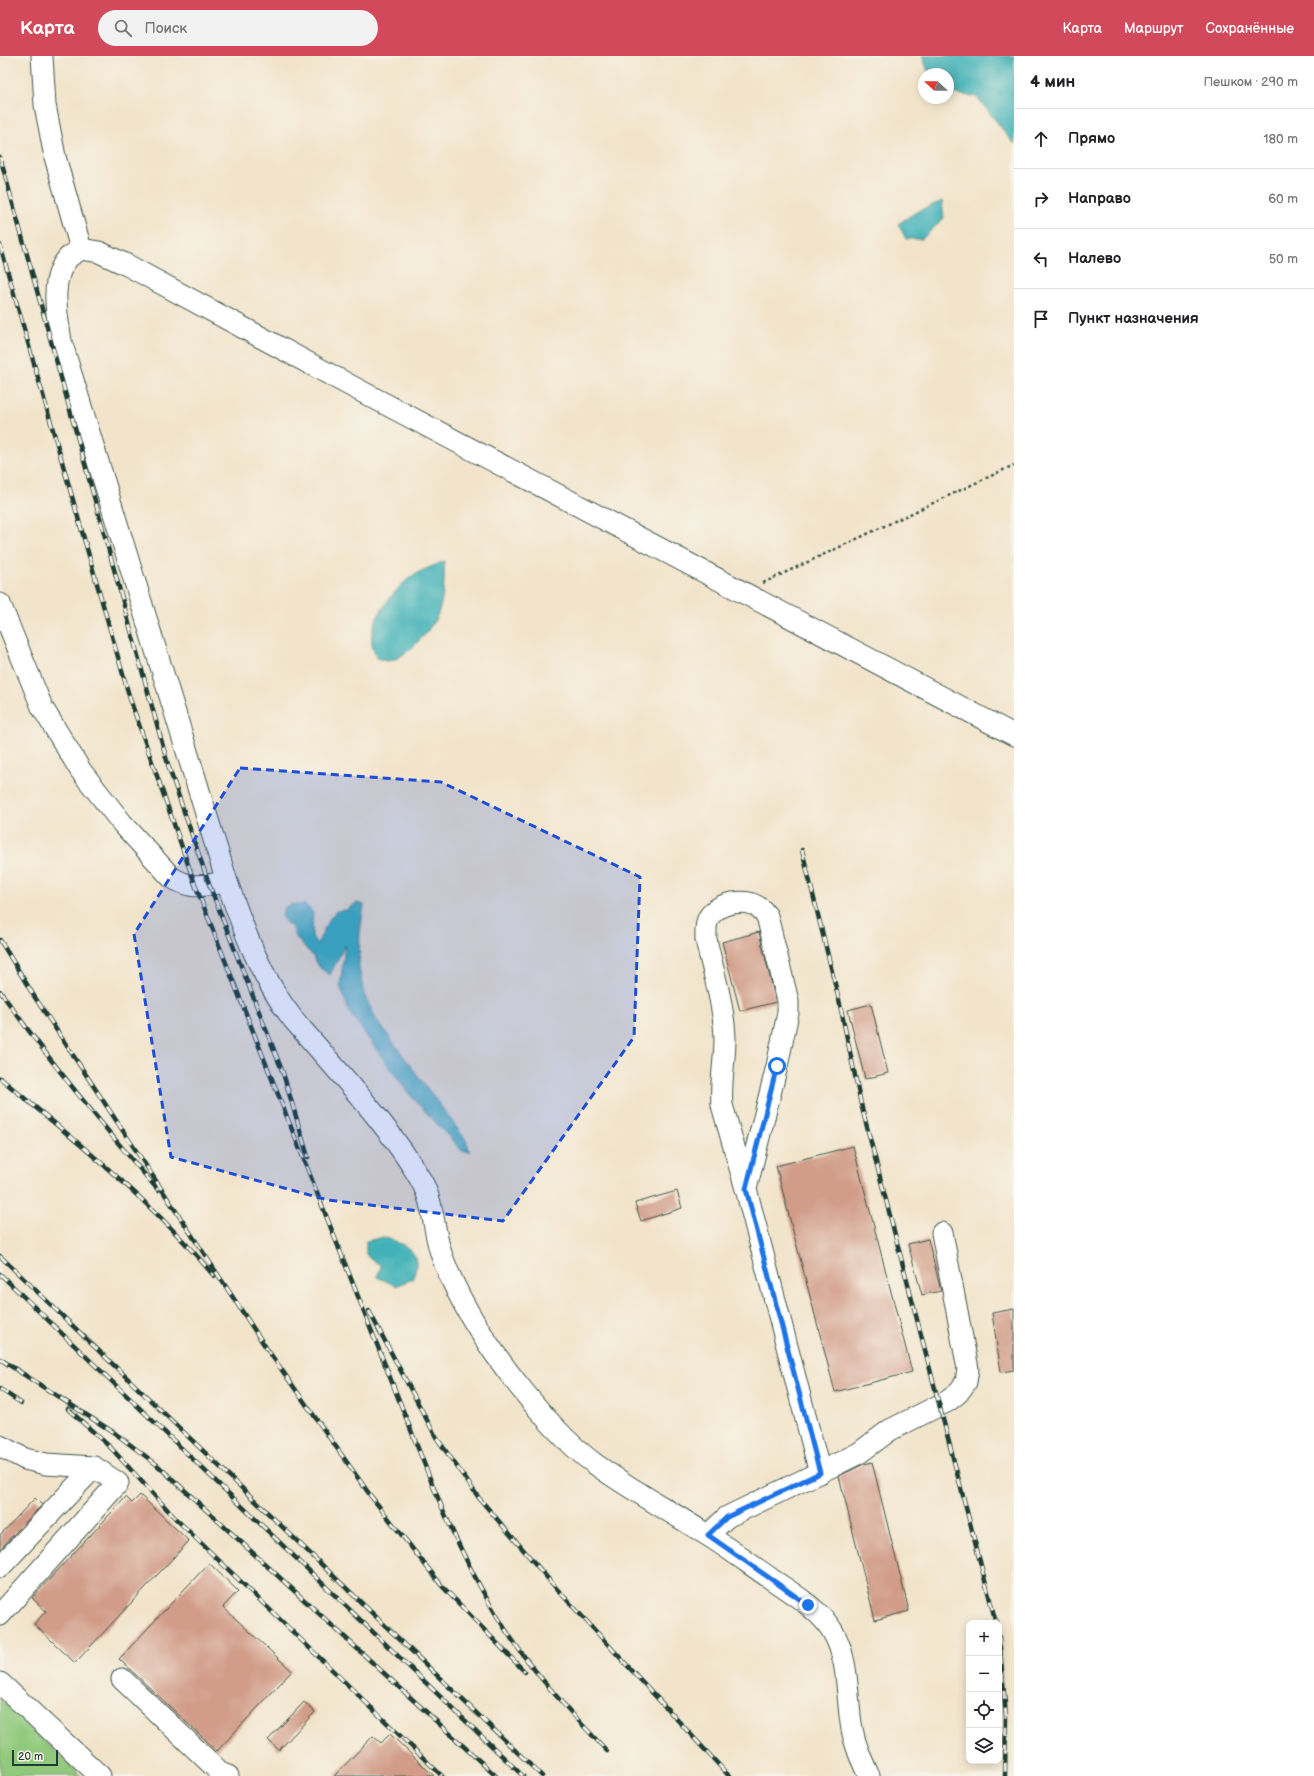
<!DOCTYPE html>
<html lang="ru">
<head>
<meta charset="utf-8">
<style>
  :root { --surface:#fff; --page:#f2f2f2; --text:#202124; --muted:#757577; --line:#e0e0e0; --accent:#d1495b }
  body { margin:0; font-family:"Balsamiq Sans",sans-serif; background:var(--page); color:var(--text) }
  .controls { position:absolute; right:12px; bottom:12px; display:grid; overflow:hidden; border-radius:8px; box-shadow:0 2px 10px #0003 }
  .controls button { width:36px; height:36px; display:grid; place-items:center; padding:0; border:0; border-bottom:1px solid var(--line); background:var(--surface); color:var(--text); font:20px sans-serif }
  .compass { position:absolute; left:918px; top:12px; width:36px; height:36px; border-radius:50%; background:var(--surface); box-shadow:0 2px 10px #0003; rotate:291deg }
  .scale { position:absolute; left:12px; bottom:10px; width:46px; box-sizing:border-box; padding-left:4px; border:2px solid #1f3d34; border-top:0; font-size:11px; line-height:14px; white-space:nowrap; color:#1f3d34; -webkit-text-stroke:3px #f7f3e8; paint-order:stroke }
  .stop { position:absolute; width:12px; height:12px; margin:-9px; border:3px solid #1a73e8; border-radius:50%; background:#fff }
  .stop.end { background:#1a73e8; border-color:#fff; box-shadow:0 1px 4px #0008 }
  .list { margin:0; padding:0; list-style:none }
  h2 { display:flex; justify-content:space-between; align-items:center; height:52px; margin:0; padding:0 16px; font-size:17px }
  h2 small { font-size:13px; font-weight:400; color:var(--muted) }
  .list li { display:grid; grid-template-columns:26px 1fr auto; gap:12px; align-items:center; box-sizing:border-box; height:60px; padding:0 16px; border-top:1px solid var(--line) }
  .list b { display:block; font-size:15px; white-space:nowrap }
  .list em { font-size:13px; font-style:normal; color:var(--muted) }
  .icon { flex:none; width:22px; height:22px; fill:none; stroke:currentColor; stroke-width:2; stroke-linecap:round; stroke-linejoin:round }
  .map { position:relative; flex:none; width:1014px; height:1720px; overflow:hidden }
  header { display:flex; align-items:center; gap:24px; box-sizing:border-box; height:56px; padding:0 20px; background:var(--accent); color:#fff }
  header strong { font-size:19px }
  nav { display:flex; gap:22px; margin-inline-start:auto; font-size:14px }
  .search { width:280px; height:36px; background:var(--page); display:flex; align-items:center; gap:10px; box-sizing:border-box; padding:0 14px; border-radius:22px; color:var(--muted); font-size:15px }
  main { display:flex }
  aside { flex:1; background:var(--surface) }
  .map>svg:first-child { display:block }
  .green { fill:#91ca7d; stroke:#588458 }
  .water { fill:#42b2b8; stroke:#307876 }
  .building { fill:#d19c88 }
  .lines { fill:none; stroke-linecap:round; stroke-linejoin:round }
  .minor-casing { stroke:#3f564b; stroke-width:23 }
  .path { stroke:#3f564b; stroke-width:2.5; stroke-dasharray:3 3; stroke-linecap:butt }
  .minor { stroke:#fff; stroke-width:21 }
  .rail-casing { stroke:#1f3d34; stroke-width:4.5 }
  .rail { stroke:#f7f3e8; stroke-width:3; stroke-dasharray:9; stroke-linecap:butt }
  .route { stroke:#1a73e8; stroke-width:5 }
  .marked { fill:#1d4ed8; fill-opacity:0.2; stroke:#1d4ed8; stroke-width:3; stroke-dasharray:8 5; stroke-linejoin:round }
</style>
</head>
<body>
<header>
<strong>Карта</strong>
<div class="search"><svg class="icon" aria-label="search" viewBox="0 0 24 24"><circle cx="10" cy="10" r="6"/><path d="M15 15l6 6"/></svg>Поиск</div>
<nav><a>Карта</a><a>Маршрут</a><a>Сохранённые</a></nav>
</header>
<main>
<div class="map">
<svg width="1014" height="1720" viewBox="0 0 1014 1720">
  <rect width="100%" height="100%" fill="#f7f3e8"/>
  <filter id="ink" filterUnits="userSpaceOnUse"><feTurbulence type="fractalNoise" baseFrequency=".025" numOctaves="2"/><feDisplacementMap in="SourceGraphic" scale="8" xChannelSelector="R" yChannelSelector="G"/><feConvolveMatrix kernelMatrix="1 2 1 2 8 2 1 2 1" color-interpolation-filters="sRGB"/></filter>
  <filter id="wash" filterUnits="userSpaceOnUse"><feTurbulence type="fractalNoise" baseFrequency=".012" numOctaves="4" result="noise"/><feDisplacementMap in="SourceGraphic" scale="16" xChannelSelector="R" yChannelSelector="G"/><feGaussianBlur stdDeviation="0.9" result="paint"/><feColorMatrix in="noise" values="0 0 0 0 0 0 0 0 0 0 0 0 0 0 0 0 0 1.4 0 .05"/><feComposite in="paint" operator="in"/></filter>
  <g filter="url(#wash)">
    <rect width="100%" height="100%" fill="#f2e4cb"/>
    <path class="green" d="M 0,1643 L 81,1720 L 0,1720 Z"/>
    <path class="water" d="M 922,0 L 1014,0 L 1014,88 L 977,41 L 948,37 L 948,18 L 929,18 Z
      M 942,145 L 944,162 L 922,183 L 906,183 L 898,168 L 916,156 Z
      M 444,505 C 445,523 444,544 437,560 C 430,575 406,603 388,605 C 385,605 380,603 377,602 C 375,598 373,594 372,590 C 367,566 396,530 415,518 C 424,513 434,510 444,505 Z
      M 357,847 L 364,849 L 360,877 L 359,911 L 364,938 L 376,963 L 466,1084 L 470,1095 L 462,1095 L 408,1037 L 349,956 L 340,930 L 345,889 L 330,919 L 320,912 L 312,899 L 294,880 L 294,873 L 286,867 L 282,860 L 284,852 L 292,848 L 306,849 L 313,856 L 312,880 L 317,888 L 328,865 L 336,855 L 346,854 Z
      M 384,1181 C 407,1190 423,1194 413,1223 L 396,1230 L 377,1221 L 381,1210 L 366,1199 L 366,1185 Z"/>
    <g id="blocks">
      <path class="building" d="M 759,876 L 776,946 L 740,955 L 722,886 Z
        M 871,948 L 888,1017 L 865,1023 L 848,954 Z
        M 853,1090 L 912,1316 L 835,1336 L 776,1110 Z
        M 677,1135 L 682,1152 L 641,1165 L 635,1147 Z
        M 928,1183 L 941,1235 L 922,1239 L 908,1188 Z
        M 1014,1253 L 1014,1314 L 1001,1316 L 992,1257 Z
        M 872,1406 L 909,1555 L 875,1564 L 839,1420 L 864,1408 Z
        M 140,1439 L 189,1485 L 75,1607 L 34,1568 L 46,1555 L 32,1542 L 126,1441 L 132,1447 Z
        M 35,1442 L 42,1449 L 0,1493 L 0,1479 Z
        M 209,1507 L 238,1535 L 223,1551 L 292,1615 L 217,1695 L 119,1603 Z
        M 304,1646 L 315,1656 L 279,1694 L 268,1684 Z
        M 390,1678 L 434,1720 L 334,1720 L 373,1680 L 381,1687 Z"/>
    </g>
  </g>
  <g filter="url(#ink)">
    <use href="#blocks" fill-opacity="0" stroke="#3f564b" stroke-width="1"/>
    <g class="lines">
      <defs>
        <path id="minor" d="M 42,0 L 45,49 L 55,101 L 81,193
          M 0,548 L 42,651 L 81,715 L 122,767 L 171,821 C 194,835 201,829 227,826
          M 746,1133 L 777,1010 L 788,957 L 788,945 L 767,860 C 765,858 763,855 761,853 C 747,841 719,846 709,861 C 705,868 706,876 706,883 C 713,916 724,949 725,982 C 725,1005 720,1027 722,1049 L 746,1133 L 820,1417
          M 0,1390 L 25,1403 L 46,1408 L 94,1411 L 118,1427 L 0,1559
          M 708,1479 L 727,1461 L 843,1405 L 859,1397 L 890,1374 L 948,1345 L 958,1337 L 966,1326 L 968,1313 L 942,1177
          M 0,1511 L 94,1411
          M 122,1623 L 222,1718 L 228,1720
          M 0,1627 L 100,1720
          M 869,1720 C 862,1705 855,1690 852,1673 C 846,1641 850,1606 833,1576 C 820,1553 791,1537 770,1522 C 748,1507 727,1491 704,1477 C 668,1454 630,1433 595,1408 C 566,1387 541,1357 519,1330 C 489,1292 460,1248 443,1203 C 433,1178 435,1150 422,1126 C 388,1067 337,1015 293,963 C 261,922 244,875 227,826 L 61,285 C 57,260 49,223 68,202 C 71,199 77,196 81,193 L 99,196 L 127,209 L 353,331 L 1014,679"/>
      </defs>
      <use href="#minor" class="minor-casing"/>
      <path class="path" d="M 763,527 L 1014,409"/>
      <use href="#minor" class="minor"/>
      <defs>
        <path id="rail" d="M 0,101 L 169,712 L 209,828 L 283,1017 L 308,1101
          M 0,189 L 130,643 L 196,831 L 433,1430 C 454,1481 478,1532 509,1579 C 537,1621 572,1658 607,1695
          M 802,794 L 839,944 L 861,1048 L 996,1567
          M 0,884 L 34,940 L 267,1293 L 370,1439 L 442,1530 L 525,1616
          M 0,935 C 49,1005 102,1069 158,1134
          M 0,1022 C 75,1084 152,1145 214,1220
          M 0,1200 L 542,1720
          M 0,1218 L 523,1720
          M 369,1255 L 436,1381 L 479,1442 L 556,1532 L 729,1720
          M 0,1303 L 116,1378 L 156,1408 L 496,1720
          M 0,1333 L 21,1347
          M 68,1353 L 111,1392 L 176,1463 L 442,1720
          M 999,1581 L 1006,1660 L 1005,1720"/>
      </defs>
      <use href="#rail" class="rail-casing"/>
      <use href="#rail" class="rail"/>
    </g>
  </g>
  <g class="lines" filter="url(#ink)">
    <path class="route" d="M 777,1010 L 746,1133 L 820,1417 L 727,1461 L 708,1479 L 808,1549"/>
  </g>
  <path class="marked" d="M 240,712 L 441,726 L 640,821 L 634,981 L 503,1165 L 328,1144 L 171,1101 L 134,878 Z"/>
</svg>
<div class="controls">
<button>+</button>
<button>−</button>
<button><svg class="icon" aria-label="locate" viewBox="0 0 24 24"><circle cx="12" cy="12" r="6"/><path d="M12 2v4M12 18v4M2 12h4M18 12h4"/></svg></button>
<button><svg class="icon" aria-label="layers" viewBox="0 0 24 24"><path d="M12 4l9 5-9 5-9-5zM3 14l9 5 9-5"/></svg></button>
</div>
<svg class="compass" viewBox="-18 -18 36 36"><path d="M0-13l5 13h-10z" fill="#e53935"/><path d="M0 13l5-13h-10z" fill="#757577"/></svg>
<div class="scale">20 m</div>
<div class="stop" style="left:777px;top:1010px"></div>
<div class="stop end" style="left:808px;top:1549px"></div>
</div>
<aside>
<h2>4 мин<small>Пешком · 290 m</small></h2>
<ul class="list">
<li><svg class="icon" aria-label="ahead" viewBox="0 0 24 24"><path d="M12 20V5M6 11l6-6 6 6"/></svg><div><b>Прямо</b></div><em>180 m</em></li>
<li><svg class="icon" aria-label="right" viewBox="0 0 24 24"><path d="M7 20v-9h11M14 6l5 5-5 5"/></svg><div><b>Направо</b></div><em>60 m</em></li>
<li><svg class="icon" aria-label="left" viewBox="0 0 24 24"><path d="M17 20v-9H6M10 6l-5 5 5 5"/></svg><div><b>Налево</b></div><em>50 m</em></li>
<li><svg class="icon" aria-label="arrive" viewBox="0 0 24 24"><path d="M6 21V4h12l-3 4 3 4H6"/></svg><div><b>Пункт назначения</b></div></li>
</ul>
</aside>
</main>
</body>
</html>
